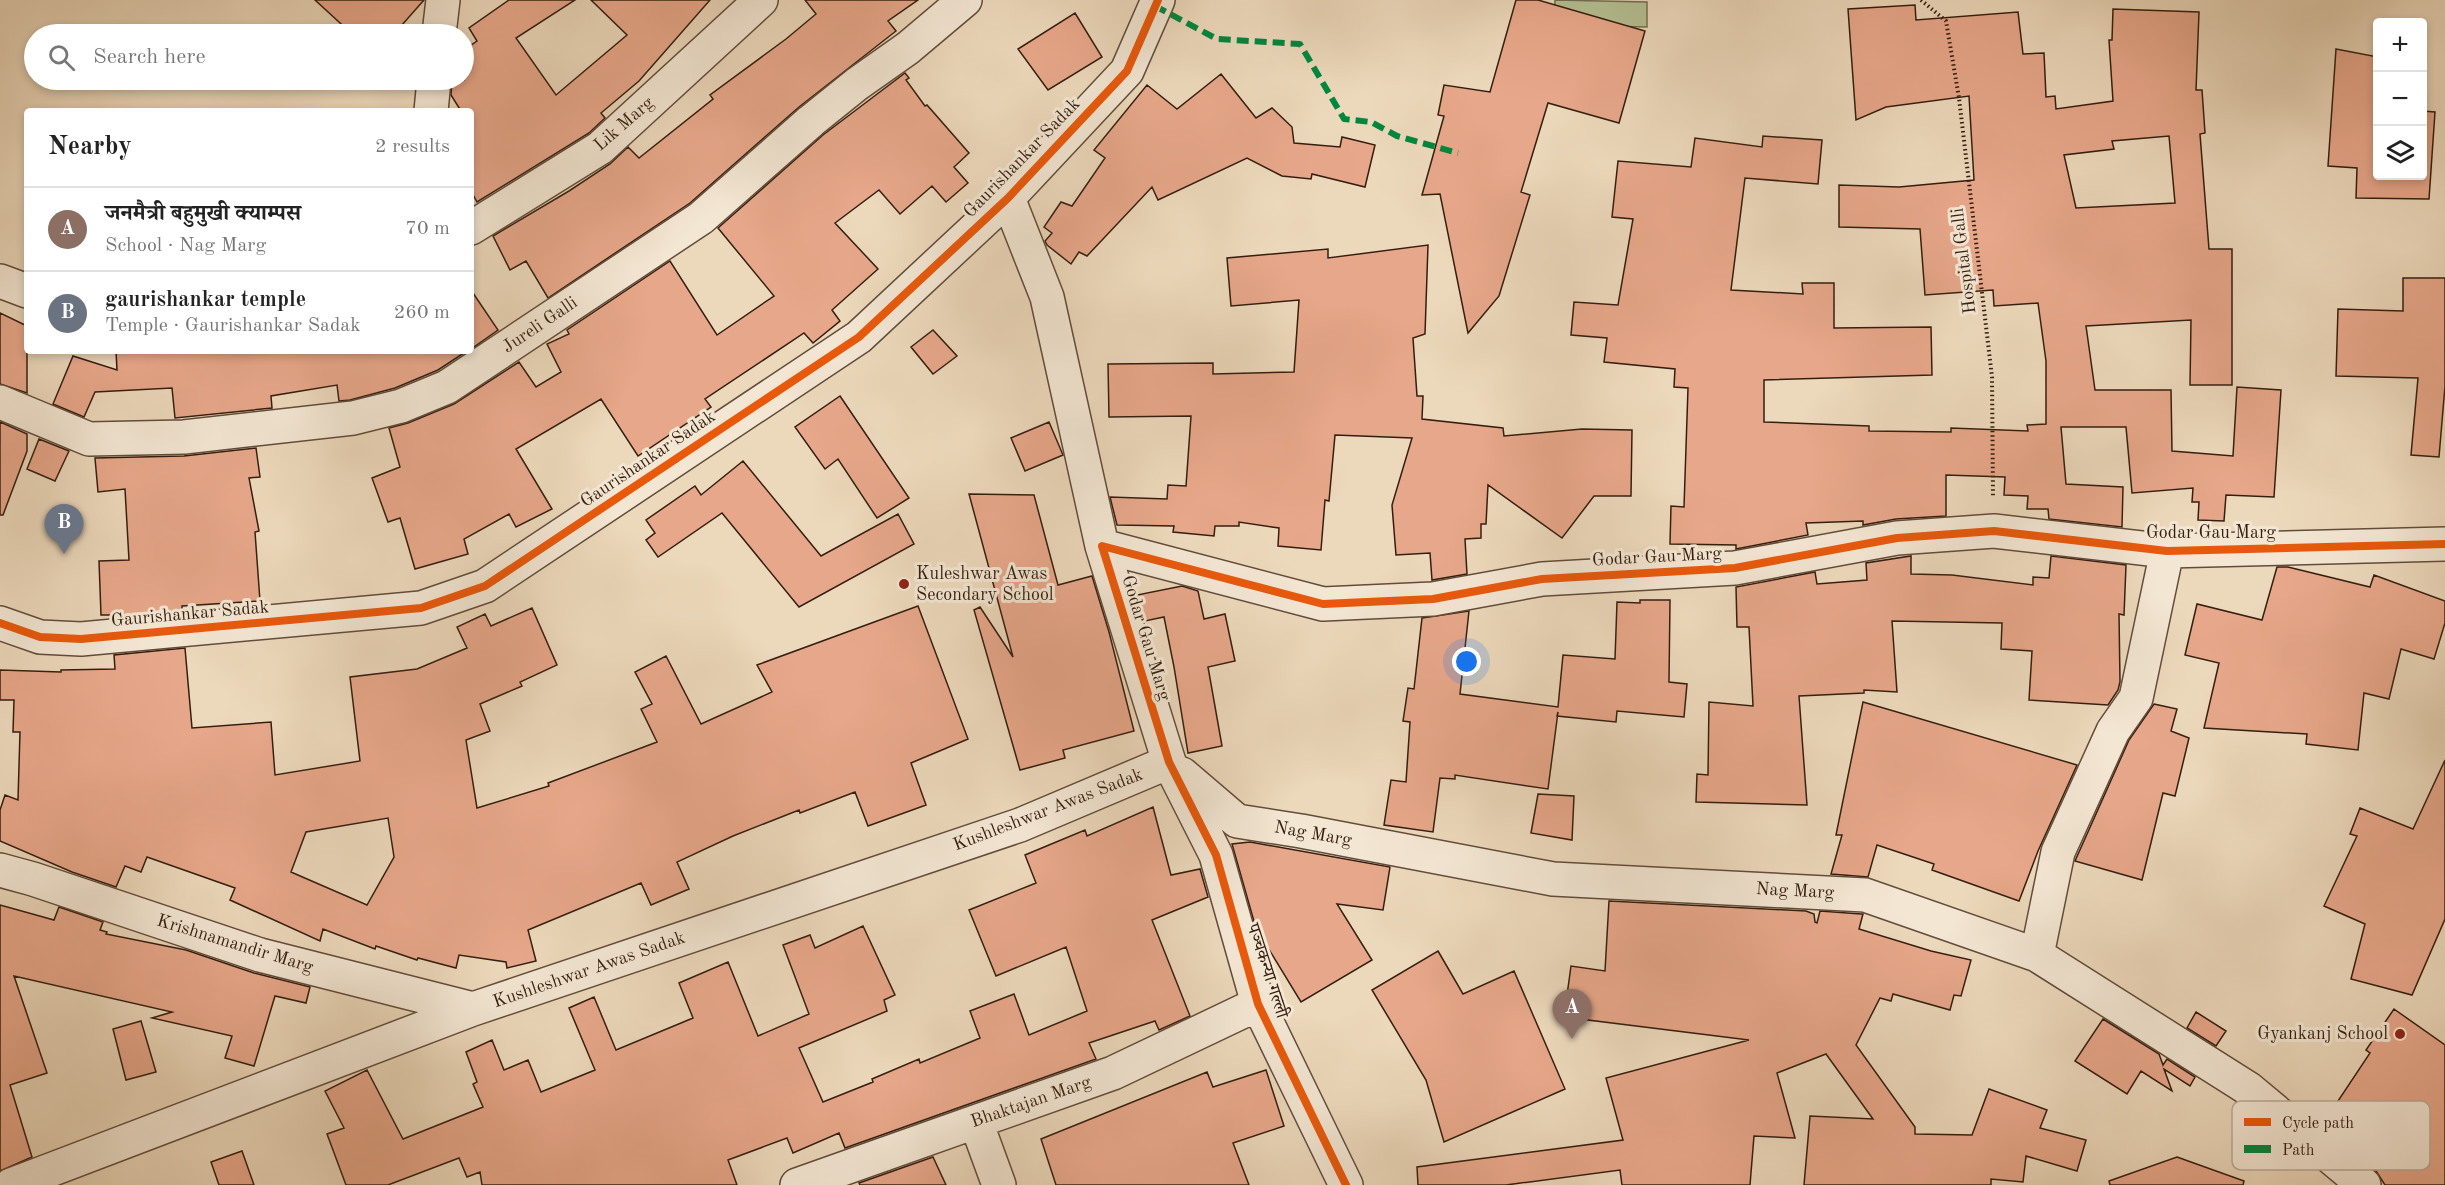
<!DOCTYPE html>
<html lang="en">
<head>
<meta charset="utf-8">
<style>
  :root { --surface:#fff; --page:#f6f6f6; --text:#222; --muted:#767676; --line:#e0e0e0; --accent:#d93025 }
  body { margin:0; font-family:"Old Standard TT","Noto Serif Devanagari",serif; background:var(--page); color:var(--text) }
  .controls { position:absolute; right:18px; top:18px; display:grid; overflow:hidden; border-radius:6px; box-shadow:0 3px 9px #0003 }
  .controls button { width:54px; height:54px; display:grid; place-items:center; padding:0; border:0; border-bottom:2px solid var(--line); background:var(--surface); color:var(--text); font:30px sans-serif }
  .you { position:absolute; left:1467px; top:662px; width:21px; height:21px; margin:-15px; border:4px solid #fff; border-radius:50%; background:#1a73e8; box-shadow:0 0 0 9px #1a73e833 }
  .badge { display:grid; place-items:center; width:39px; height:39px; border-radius:50%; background:var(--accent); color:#fff; font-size:20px; font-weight:700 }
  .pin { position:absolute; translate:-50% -50px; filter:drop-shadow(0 2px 3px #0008) }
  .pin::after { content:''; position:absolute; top:32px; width:21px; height:18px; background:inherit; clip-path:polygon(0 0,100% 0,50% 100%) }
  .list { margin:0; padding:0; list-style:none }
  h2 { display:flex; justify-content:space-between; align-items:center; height:78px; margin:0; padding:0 24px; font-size:26px }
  h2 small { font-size:20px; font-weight:400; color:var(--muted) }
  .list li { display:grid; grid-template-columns:39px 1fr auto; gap:18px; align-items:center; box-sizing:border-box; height:84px; padding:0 24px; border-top:2px solid var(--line) }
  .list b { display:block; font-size:22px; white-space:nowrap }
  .list p { margin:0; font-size:20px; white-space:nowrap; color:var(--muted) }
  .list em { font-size:20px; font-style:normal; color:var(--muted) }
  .icon { flex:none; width:33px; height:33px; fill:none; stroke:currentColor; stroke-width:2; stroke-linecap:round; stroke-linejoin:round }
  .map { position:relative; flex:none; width:2445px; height:1185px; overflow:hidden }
  .search { position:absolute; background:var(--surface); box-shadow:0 3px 9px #0003; left:24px; top:24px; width:450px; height:66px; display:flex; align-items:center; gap:15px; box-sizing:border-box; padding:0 21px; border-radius:33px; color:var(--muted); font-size:22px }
  .panel { position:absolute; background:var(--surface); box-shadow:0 3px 9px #0003; left:24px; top:108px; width:450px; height:246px; border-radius:6px }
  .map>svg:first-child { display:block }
  .green { fill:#b4bf92; stroke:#746e50; stroke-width:1.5 }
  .building { fill:#e7a78a; stroke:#341e0f; stroke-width:1.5; fill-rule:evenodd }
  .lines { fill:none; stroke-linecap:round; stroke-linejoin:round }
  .minor-casing { stroke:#624c3a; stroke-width:36 }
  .path { stroke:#341e0f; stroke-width:4; stroke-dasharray:1.5 3; stroke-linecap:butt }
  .minor { stroke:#f3e6d3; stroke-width:33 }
  .quiet { stroke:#00873e; stroke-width:6; stroke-dasharray:12 6; stroke-linecap:butt }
  .cycleway-casing { stroke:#f3e6d3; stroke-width:11 }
  .cycleway { stroke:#e8590c; stroke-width:8 }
  .poi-dot { fill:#8f2418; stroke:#f3e6d3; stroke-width:2 }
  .labels { text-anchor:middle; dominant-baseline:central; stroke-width:6; stroke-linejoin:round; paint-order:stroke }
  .street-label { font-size:18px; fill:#341e0f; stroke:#f3e6d3 }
  .poi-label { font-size:18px; fill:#341e0f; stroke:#f3e6d3; text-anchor:start }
  .key { fill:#f3e6d3; stroke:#baaa98; stroke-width:1.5 }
  .key-label { font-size:16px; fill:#341e0f }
</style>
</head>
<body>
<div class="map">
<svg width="2445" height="1185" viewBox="0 0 2445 1185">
  <rect width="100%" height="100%" fill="#ecd8bb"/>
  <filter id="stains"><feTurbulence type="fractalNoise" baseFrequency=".00333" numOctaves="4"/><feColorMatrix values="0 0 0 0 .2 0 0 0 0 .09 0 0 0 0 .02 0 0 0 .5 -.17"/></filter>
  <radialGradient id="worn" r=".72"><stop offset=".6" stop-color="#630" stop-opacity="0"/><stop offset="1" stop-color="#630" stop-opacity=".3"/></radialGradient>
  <path class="green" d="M 1555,0 L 1647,2 L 1647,27 L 1554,25 Z"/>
  <path class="building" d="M 315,0 L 424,0 L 394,34 L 352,34 Z
    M 509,0 L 575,0 L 516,38 L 556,95 L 627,35 L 591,0 L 710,0 L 639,81 L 601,113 L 605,118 L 589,133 L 477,202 L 471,191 L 471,111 L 461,111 L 451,95 L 452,80 L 464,80 L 464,50 L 477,41 L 469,28 Z
    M 805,0 L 918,0 L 888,21 L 896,31 L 799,107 L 690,203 L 548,298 L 526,261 L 510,270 L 493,236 L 569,191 L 610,164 L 628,147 L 639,158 L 713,99 L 710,95 L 786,39 L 816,14 Z
    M 1516,0 L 1538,0 L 1645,31 L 1619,123 L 1548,103 L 1521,192 L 1530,195 L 1499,296 L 1468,333 L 1440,194 L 1422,195 L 1444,116 L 1438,115 L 1444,85 L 1490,92 Z
    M 1915,5 L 1916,20 L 2018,12 L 2023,54 L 2044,53 L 2046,97 L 2055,96 L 2056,109 L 2113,101 L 2109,40 L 2112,40 L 2113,9 L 2199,12 L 2196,90 L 2202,90 L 2205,133 L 2200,134 L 2209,249 L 2232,249 L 2232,385 L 2190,385 L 2191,320 L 2086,326 L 2095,390 L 2171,390 L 2172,451 L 2233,456 L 2237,387 L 2281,390 L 2274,497 L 2226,495 L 2224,521 L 2198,520 L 2199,502 L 2192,502 L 2193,488 L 2132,493 L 2126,427 L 2061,427 L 2066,484 L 2123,487 L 2122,527 L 2049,519 L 2048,509 L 2027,509 L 2028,496 L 2004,495 L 2005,477 L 1946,475 L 1946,516 L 1896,519 L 1863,525 L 1863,521 L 1806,523 L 1808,535 L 1736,549 L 1736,545 L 1670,544 L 1671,506 L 1684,507 L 1688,388 L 1674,387 L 1675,369 L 1604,362 L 1607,338 L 1571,335 L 1574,302 L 1618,305 L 1633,219 L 1612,217 L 1618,161 L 1691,167 L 1695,138 L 1762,147 L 1763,136 L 1822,140 L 1818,184 L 1745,178 L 1731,290 L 1803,294 L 1802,283 L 1834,283 L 1834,328 L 1931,327 L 1932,375 L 1764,380 L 1764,422 L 1869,426 L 1869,431 L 1951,432 L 1951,428 L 2028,431 L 2027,425 L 2046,424 L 2046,361 L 2038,303 L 1994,306 L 1993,290 L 1925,295 L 1920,229 L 1839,227 L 1839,185 L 1899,187 L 1974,180 L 1969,96 L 1886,107 L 1856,120 L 1848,9 ZM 2169,136 L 2175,203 L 2076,208 L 2064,155 L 2114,149 L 2112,141 Z
    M 1075,13 L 1102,57 L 1048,90 L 1018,49 Z
    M 2336,49 L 2378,57 L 2378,176 L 2422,176 L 2422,111 L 2435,112 L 2429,199 L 2356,198 L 2357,168 L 2328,166 Z
    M 905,73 L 909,78 L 906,80 L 925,106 L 927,105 L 969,153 L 954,167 L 968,183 L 946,202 L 932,186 L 900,214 L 879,190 L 835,223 L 878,269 L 832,310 L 840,321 L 813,343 L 804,333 L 705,399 L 711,407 L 638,456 L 601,399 L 516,449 L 552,509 L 516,527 L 509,514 L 464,539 L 468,554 L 415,569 L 400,518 L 388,522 L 372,478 L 400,467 L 389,428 L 408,423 L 454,404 L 519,362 L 536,387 L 561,372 L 547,344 L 569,334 L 567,330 L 670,261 L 717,335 L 774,296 L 718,228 L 823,135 Z
    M 1221,74 L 1256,118 L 1272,108 L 1292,127 L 1294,143 L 1340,147 L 1342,137 L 1375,145 L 1365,187 L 1312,174 L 1311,179 L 1282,176 L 1247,158 L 1158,200 L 1152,187 L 1087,256 L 1079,252 L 1071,264 L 1047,245 L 1045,241 L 1052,233 L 1044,227 L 1061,202 L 1072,206 L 1105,158 L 1094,150 L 1147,85 L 1177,109 Z
    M 1428,245 L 1425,334 L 1413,338 L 1417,396 L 1423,396 L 1422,419 L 1503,428 L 1504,436 L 1582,429 L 1632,430 L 1631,496 L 1594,496 L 1562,538 L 1488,485 L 1486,524 L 1481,524 L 1481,538 L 1465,539 L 1467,574 L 1432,580 L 1430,553 L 1396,555 L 1392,505 L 1412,438 L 1335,435 L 1329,501 L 1325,500 L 1321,550 L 1278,546 L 1279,528 L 1239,522 L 1239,526 L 1215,526 L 1214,536 L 1173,532 L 1174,526 L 1117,525 L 1110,497 L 1167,499 L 1168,485 L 1186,486 L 1191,416 L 1109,417 L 1108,364 L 1213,363 L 1213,374 L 1294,372 L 1299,300 L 1231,306 L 1227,258 L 1328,249 L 1328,258 Z
    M 2403,278 L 2445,278 L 2445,386 L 2439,457 L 2411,455 L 2418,378 L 2336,376 L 2338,309 L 2403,311 Z
    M 471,290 L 498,330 L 471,349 Z
    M 0,313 L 27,326 L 27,393 L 0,384 Z
    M 933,330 L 957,356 L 933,374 L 911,347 Z
    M 116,351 L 467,351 L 438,370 L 395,388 L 350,400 L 339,401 L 337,385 L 271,396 L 272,408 L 175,418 L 172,388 L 95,392 L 84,417 L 53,404 L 73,356 L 117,370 Z
    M 840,396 L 909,498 L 877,518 L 838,459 L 825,469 L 795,427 Z
    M 0,422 L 27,434 L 27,451 L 3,515 L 0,515 Z
    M 1049,422 L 1063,455 L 1025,471 L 1011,438 Z
    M 39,439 L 69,451 L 55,481 L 27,469 Z
    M 256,448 L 260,477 L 249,478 L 259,531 L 255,532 L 260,601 L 182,606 L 182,611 L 111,617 L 110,615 L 101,615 L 99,561 L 129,560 L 125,489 L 98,492 L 95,458 L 184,456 Z
    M 743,461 L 821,556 L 898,514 L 914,544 L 799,607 L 722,513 L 658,557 L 646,540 L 655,533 L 646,520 L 695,486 L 701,495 Z
    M 969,494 L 1034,495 L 1058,585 L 1092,576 L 1109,632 L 1134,731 L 1063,750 L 1065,758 L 1020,770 L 974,610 L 980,607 L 1013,657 Z
    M 1911,556 L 1911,574 L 1952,575 L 2033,585 L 2033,577 L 2049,578 L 2051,556 L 2126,565 L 2124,615 L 2119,614 L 2120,682 L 2118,690 L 2108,705 L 2029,700 L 2032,651 L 2001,649 L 2002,623 L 1892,621 L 1897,692 L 1864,690 L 1864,693 L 1799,696 L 1807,805 L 1696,802 L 1697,774 L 1708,775 L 1709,702 L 1753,706 L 1749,627 L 1737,627 L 1736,587 L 1815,572 L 1817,584 L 1867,580 L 1866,563 Z
    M 2277,567 L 2288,567 L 2370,587 L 2374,575 L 2445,601 L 2445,623 L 2434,659 L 2401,649 L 2389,699 L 2364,693 L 2358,750 L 2306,744 L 2307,734 L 2204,728 L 2219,663 L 2185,655 L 2197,604 L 2262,620 Z
    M 1182,586 L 1198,591 L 1204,619 L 1225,614 L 1235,661 L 1208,667 L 1222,746 L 1188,753 L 1174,667 L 1164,617 L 1145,621 L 1137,595 Z
    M 1640,600 L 1670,600 L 1669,682 L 1687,684 L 1684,717 L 1617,711 L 1616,722 L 1557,716 L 1558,712 L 1548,789 L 1455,775 L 1455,779 L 1440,778 L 1433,832 L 1384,825 L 1391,780 L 1406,782 L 1410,722 L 1403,721 L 1408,688 L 1414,689 L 1422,618 L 1469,611 L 1460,694 L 1558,707 L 1563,655 L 1615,659 L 1617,602 L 1640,603 Z
    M 918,606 L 968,739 L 911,763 L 926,805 L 868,826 L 855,792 L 800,813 L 799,810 L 733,836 L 677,862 L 689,889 L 651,905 L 641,883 L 528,930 L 536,961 L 507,968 L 506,962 L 459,955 L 456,968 L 418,958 L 417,960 L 376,946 L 375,949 L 323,929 L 320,941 L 230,900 L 235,888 L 147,857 L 141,872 L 125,866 L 116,887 L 72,872 L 0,841 L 0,810 L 5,795 L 18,800 L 20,732 L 13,732 L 14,700 L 0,700 L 0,670 L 61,672 L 61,670 L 115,669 L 114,655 L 185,648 L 192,728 L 271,722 L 275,775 L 360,761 L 350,677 L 417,669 L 467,648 L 457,627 L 485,614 L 491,626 L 532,608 L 557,665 L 520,682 L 522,686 L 480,704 L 490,731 L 466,740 L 477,808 L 549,786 L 548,783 L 657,742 L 641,709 L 652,704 L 635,672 L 666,656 L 701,724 L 772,692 L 757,665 ZM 388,818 L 394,857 L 367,905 L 291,872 L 306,832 Z
    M 1863,702 L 2077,765 L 2038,851 L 2019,901 L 1932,870 L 1934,864 L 1877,845 L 1868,877 L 1831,874 L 1842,835 L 1836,835 Z
    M 2154,704 L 2177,709 L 2171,731 L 2189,738 L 2175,796 L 2163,793 L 2142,880 L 2075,861 L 2129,740 Z
    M 2445,760 L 2445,919 L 2412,995 L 2351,979 L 2365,924 L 2324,906 L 2357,836 L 2350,834 L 2360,808 L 2413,829 Z
    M 1538,794 L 1574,796 L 1572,840 L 1531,833 Z
    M 1153,807 L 1171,875 L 1200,869 L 1208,897 L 1152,920 L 1190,1016 L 1159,1030 L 1155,1021 L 1089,1043 L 1096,1059 L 845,1148 L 839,1133 L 793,1153 L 787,1138 L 728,1160 L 737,1185 L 482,1185 L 480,1172 L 467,1177 L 459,1158 L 388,1185 L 346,1185 L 327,1134 L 344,1128 L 325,1091 L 367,1070 L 403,1139 L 483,1107 L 473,1084 L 477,1082 L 466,1052 L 492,1040 L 504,1070 L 528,1060 L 541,1092 L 595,1070 L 569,1008 L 594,997 L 616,1050 L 693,1018 L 679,983 L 728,962 L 758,1036 L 809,1014 L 783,945 L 810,935 L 815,948 L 863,926 L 895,995 L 884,1000 L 887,1011 L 799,1048 L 823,1102 L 873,1082 L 872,1079 L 919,1059 L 920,1063 L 980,1038 L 970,1011 L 1014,994 L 1029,1035 L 1087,1011 L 1066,947 L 996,976 L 969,910 L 1036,883 L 1025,855 L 1085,830 L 1087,836 Z
    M 1250,842 L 1390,867 L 1383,910 L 1337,904 L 1372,960 L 1301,1002 L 1262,938 L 1259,939 L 1232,844 Z
    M 1609,901 L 1806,911 L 1814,914 L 1815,922 L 1817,923 L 1820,911 L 1861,914 L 1863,914 L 1859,929 L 1931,951 L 1971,960 L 1961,996 L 1954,995 L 1950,1010 L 1893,994 L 1891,1001 L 1880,998 L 1856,1045 L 1915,1127 L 1915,1134 L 1972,1135 L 1989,1089 L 2047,1110 L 2040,1128 L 2086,1140 L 2077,1171 L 2026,1156 L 2023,1182 L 1991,1179 L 1991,1185 L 1804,1185 L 1810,1116 L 1873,1119 L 1826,1054 L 1777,1073 L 1795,1138 L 1754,1136 L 1750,1185 L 1622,1185 L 1620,1170 L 1506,1185 L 1418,1185 L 1417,1167 L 1623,1140 L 1606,1078 L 1749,1040 L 1564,1017 L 1571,966 L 1605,971 Z
    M 0,905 L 54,920 L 59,907 L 103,922 L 100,930 L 107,932 L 106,934 L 186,950 L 254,973 L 310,987 L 306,1003 L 275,996 L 254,1066 L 225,1058 L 232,1036 L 152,1018 L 172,1012 L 14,976 L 47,1073 L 10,1085 L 32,1157 L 0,1171 Z
    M 1438,951 L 1463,994 L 1514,971 L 1565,1089 L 1444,1142 L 1426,1080 L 1372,990 Z
    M 2394,1009 L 2445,1045 L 2445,1185 L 2385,1185 L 2376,1171 L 2322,1125 L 2370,1053 L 2366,1050 Z
    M 2196,1012 L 2226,1031 L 2216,1046 L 2187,1028 Z
    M 2103,1019 L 2159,1054 L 2163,1065 L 2167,1059 L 2195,1077 L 2190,1086 L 2164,1069 L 2172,1091 L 2141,1071 L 2127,1094 L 2075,1061 Z
    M 141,1021 L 156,1072 L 126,1080 L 113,1029 Z
    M 1266,1070 L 1284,1126 L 1233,1143 L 1249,1185 L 1056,1185 L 1041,1139 L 1207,1072 L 1213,1087 Z
    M 242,1151 L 254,1185 L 219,1185 L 211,1162 Z
    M 933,1157 L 946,1185 L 860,1185 L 859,1183 Z
    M 2177,1157 L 2244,1181 L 2243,1185 L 2110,1185 L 2109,1181 Z"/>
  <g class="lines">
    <defs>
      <path id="minor" d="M 439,34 L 443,0
        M 431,111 L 434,80
        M 1008,198 L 1047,297 L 1102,546
        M 471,228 L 600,148 L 761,0
        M 0,281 L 27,291
        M 0,402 L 89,439 L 184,437 L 353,418 L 401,406 L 447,387 L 701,218 L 811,121 L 857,84 L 908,48 L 965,0
        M 0,623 L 40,637 L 81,639 L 421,608 L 485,586 L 859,337 L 1008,198 L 1127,71 L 1158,0
        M 1182,774 L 1237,821 L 1301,831 L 1553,879 L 1865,895 L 2037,955 L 2249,1089 L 2364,1185
        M 0,870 L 33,879 L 260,955 L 473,1009
        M 2037,955 L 2058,852 L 2113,731 L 2136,698 L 2167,551
        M 976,1122 L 999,1185
        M 11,1185 L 473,1009 L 1020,825 L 1169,762
        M 797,1185 L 1113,1073 L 1258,1004
        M 1346,1185 L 1258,1004 L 1216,855 L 1169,762 L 1102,546 L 1323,604 L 1433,599 L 1542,579 L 1735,568 L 1897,538 L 1994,531 L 2167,551 L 2445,544"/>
    </defs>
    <use href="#minor" class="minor-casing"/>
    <path class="path" d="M 1921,0 L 1946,21 L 1959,98 L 1992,377 L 1993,497"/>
    <use href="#minor" class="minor"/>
    <path class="quiet" d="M 1155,6 L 1217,39 L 1300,44 L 1344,119 L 1371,122 L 1397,136 L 1458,153"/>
    <defs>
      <path id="cycleway" d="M 0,623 L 40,637 L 81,639 L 421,608 L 485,586 L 859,337 L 1008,198 L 1127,71 L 1158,0
        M 1346,1185 L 1258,1004 L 1216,855 L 1169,762 L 1102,546 L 1323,604 L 1433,599 L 1542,579 L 1735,568 L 1897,538 L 1994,531 L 2167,551 L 2445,544"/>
    </defs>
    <use href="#cycleway" class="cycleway-casing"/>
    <use href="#cycleway" class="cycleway"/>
  </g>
  <g class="poi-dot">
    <circle cx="904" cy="584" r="6"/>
    <circle cx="2400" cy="1034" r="6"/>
  </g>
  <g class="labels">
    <g class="street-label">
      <text transform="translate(624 124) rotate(-41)">Lik Marg</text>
      <text transform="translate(1022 158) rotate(-46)">Gaurishankar Sadak</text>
      <text transform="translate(1964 261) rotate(-97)">Hospital Galli</text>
      <text transform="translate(540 325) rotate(-34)">Jureli Galli</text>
      <text transform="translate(648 459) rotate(-34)">Gaurishankar Sadak</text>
      <text x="2211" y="533">Godar Gau Marg</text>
      <text transform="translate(1657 557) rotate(-3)">Godar Gau Marg</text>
      <text transform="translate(190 614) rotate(-5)">Gaurishankar Sadak</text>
      <text transform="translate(1146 638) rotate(73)">Godar Gau Marg</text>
      <text transform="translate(1048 810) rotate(-21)">Kushleshwar Awas Sadak</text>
      <text transform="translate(1313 834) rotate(10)">Nag Marg</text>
      <text transform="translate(1795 891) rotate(3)">Nag Marg</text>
      <text transform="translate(235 944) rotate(17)">Krishnamandir Marg</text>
      <text transform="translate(589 970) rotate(-19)">Kushleshwar Awas Sadak</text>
      <text transform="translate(1267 971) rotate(72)">पञ्चकन्या गल्ली</text>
      <text transform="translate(1031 1102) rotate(-19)">Bhaktajan Marg</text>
    </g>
    <g class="poi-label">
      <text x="916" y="574">Kuleshwar Awas<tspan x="916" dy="21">Secondary School</tspan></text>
      <text x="2388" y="1034" text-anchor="end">Gyankanj School</text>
    </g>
  </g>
  <rect x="2232" y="1101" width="198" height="69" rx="9" class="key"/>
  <rect x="2244" y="1118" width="27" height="8" fill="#e8590c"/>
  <rect x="2244" y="1145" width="27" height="8" fill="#00873e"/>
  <g class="key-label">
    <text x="2282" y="1128">Cycle path</text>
    <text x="2282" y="1155">Path</text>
  </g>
  <rect width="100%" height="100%" filter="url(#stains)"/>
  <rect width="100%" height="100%" fill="url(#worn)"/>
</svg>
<div class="controls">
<button>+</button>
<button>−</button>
<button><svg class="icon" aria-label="layers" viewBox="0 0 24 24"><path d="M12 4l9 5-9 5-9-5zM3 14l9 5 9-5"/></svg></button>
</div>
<div class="you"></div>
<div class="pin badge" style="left:1572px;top:1039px;background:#8d6e63">A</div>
<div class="pin badge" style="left:64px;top:554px;background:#6b7280">B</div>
<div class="search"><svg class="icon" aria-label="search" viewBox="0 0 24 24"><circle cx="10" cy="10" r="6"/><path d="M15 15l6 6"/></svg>Search here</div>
<section class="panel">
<h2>Nearby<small>2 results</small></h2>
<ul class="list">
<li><span class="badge" style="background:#8d6e63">A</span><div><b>जनमैत्री बहुमुखी क्याम्पस</b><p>School · Nag Marg</p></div><em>70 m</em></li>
<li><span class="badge" style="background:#6b7280">B</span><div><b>gaurishankar temple</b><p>Temple · Gaurishankar Sadak</p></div><em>260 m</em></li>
</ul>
</section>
</div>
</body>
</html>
